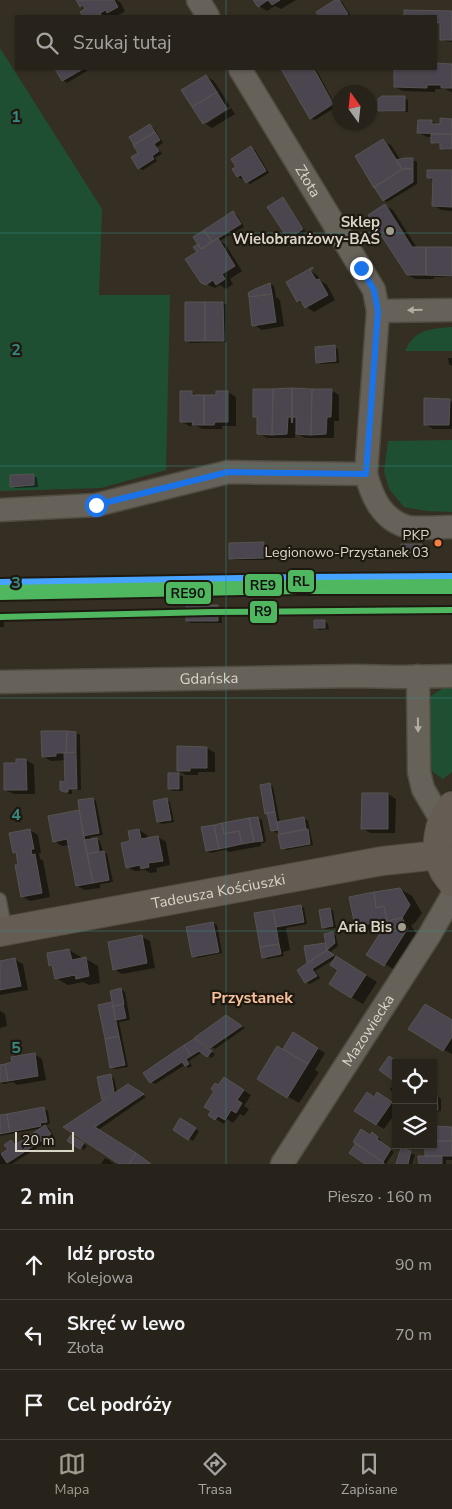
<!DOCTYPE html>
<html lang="pl">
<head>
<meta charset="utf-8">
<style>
  :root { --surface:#28231a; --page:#342f27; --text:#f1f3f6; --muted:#a5a4a2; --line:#444039; --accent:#a19b8e }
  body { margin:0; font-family:"Nunito Sans",sans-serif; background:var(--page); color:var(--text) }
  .controls { position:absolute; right:15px; bottom:15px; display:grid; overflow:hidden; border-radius:0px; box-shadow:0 1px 4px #0004 }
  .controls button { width:45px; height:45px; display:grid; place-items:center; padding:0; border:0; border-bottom:1px solid var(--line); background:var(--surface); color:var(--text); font:25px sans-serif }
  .compass { position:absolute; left:332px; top:85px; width:45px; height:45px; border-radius:50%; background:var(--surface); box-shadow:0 1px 4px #0004; rotate:345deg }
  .scale { position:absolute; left:15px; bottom:12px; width:59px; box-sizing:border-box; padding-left:5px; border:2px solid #dbd5c8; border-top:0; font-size:14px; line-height:18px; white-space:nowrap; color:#dbd5c8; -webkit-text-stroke:4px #1f1a11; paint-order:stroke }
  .stop { position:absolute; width:15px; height:15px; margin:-11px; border:4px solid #1a73e8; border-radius:50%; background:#fff }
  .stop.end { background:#1a73e8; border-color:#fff; box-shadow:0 1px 5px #0008 }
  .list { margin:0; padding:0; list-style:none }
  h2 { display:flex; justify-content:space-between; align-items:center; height:65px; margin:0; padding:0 20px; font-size:21px }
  h2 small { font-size:16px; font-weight:400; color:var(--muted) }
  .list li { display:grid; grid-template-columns:32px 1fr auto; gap:15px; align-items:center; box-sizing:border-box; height:70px; padding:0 20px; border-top:1px solid var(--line) }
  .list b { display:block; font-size:19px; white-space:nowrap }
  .list p { margin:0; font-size:16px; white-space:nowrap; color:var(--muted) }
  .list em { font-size:16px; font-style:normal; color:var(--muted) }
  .icon { flex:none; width:28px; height:28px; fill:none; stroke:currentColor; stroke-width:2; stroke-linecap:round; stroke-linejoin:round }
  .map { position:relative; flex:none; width:452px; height:1164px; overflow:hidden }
  .search { position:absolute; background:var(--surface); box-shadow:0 1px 4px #0004; left:15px; right:15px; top:15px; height:55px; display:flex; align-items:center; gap:12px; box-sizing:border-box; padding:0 18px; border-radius:0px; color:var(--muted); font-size:19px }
  .sheet { height:275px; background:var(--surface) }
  nav { display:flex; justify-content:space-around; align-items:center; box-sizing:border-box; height:70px; border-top:1px solid var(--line); background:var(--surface); font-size:14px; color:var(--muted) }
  nav a { display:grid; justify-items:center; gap:2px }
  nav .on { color:var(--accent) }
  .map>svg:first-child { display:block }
  .green { fill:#1e4f33 }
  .shadow { fill:#0007 }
  .building { fill:#4a454e; stroke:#575452 }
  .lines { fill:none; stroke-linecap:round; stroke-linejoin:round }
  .lane-casing { stroke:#514c42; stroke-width:14 }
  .street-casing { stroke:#514c42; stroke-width:25 }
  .secondary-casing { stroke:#514c42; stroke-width:30 }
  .lane { stroke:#666159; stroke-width:11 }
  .street { stroke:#666159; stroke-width:22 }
  .secondary { stroke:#655d54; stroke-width:28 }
  .rail-1-casing { stroke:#1f1a11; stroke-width:10 }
  .rail-2-casing { stroke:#1f1a11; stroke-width:10 }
  .rail-3-casing { stroke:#1f1a11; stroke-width:10 }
  .rail-4-casing { stroke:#1f1a11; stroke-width:10 }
  .rail-5-casing { stroke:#1f1a11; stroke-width:10 }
  .rail-6-casing { stroke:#1f1a11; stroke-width:10 }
  .rail-1 { stroke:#4fb75f; stroke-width:6 }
  .rail-2 { stroke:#4fb75f; stroke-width:6 }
  .rail-3 { stroke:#4fb75f; stroke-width:6 }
  .rail-4 { stroke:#4fb75f; stroke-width:6 }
  .rail-5 { stroke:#4fb75f; stroke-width:6 }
  .rail-6 { stroke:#46a3ff; stroke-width:6 }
  .oneway { fill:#b2aca1 }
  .route { stroke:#1a73e8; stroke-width:6 }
  .grid { fill:none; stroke:#388980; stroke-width:1; stroke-opacity:0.55 }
  .poi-dot { fill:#a19b8e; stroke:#1f1a11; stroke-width:2 }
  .bus-dot { fill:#f77d43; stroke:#1f1a11; stroke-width:2 }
  .labels { text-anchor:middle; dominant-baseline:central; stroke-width:4.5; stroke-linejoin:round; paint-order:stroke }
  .bus-label { font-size:14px; fill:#dbd5c8; stroke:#1f1a11; text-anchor:end }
  .street-label { font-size:15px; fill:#dbd5c8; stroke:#1f1a11 }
  .poi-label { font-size:15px; font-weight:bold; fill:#dbd5c8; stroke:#1f1a11; text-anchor:end }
  .neighbourhood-label { font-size:16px; font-weight:bold; fill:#f8c09c; stroke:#1f1a11 }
  .grid-label { font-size:16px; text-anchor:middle; font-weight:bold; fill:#388980; stroke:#1f1a11; stroke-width:4.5; stroke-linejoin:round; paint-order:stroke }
  .line-badge { stroke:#1f1a11; stroke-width:2 }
  .pale-badge-label { font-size:14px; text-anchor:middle; font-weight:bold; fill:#111 }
</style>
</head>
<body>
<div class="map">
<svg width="452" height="1164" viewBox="0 0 452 1164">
  <rect width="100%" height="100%" fill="#352f23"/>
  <path class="green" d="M 0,48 L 102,209 L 99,295 L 170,295 L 166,470 L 101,488 L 0,491 Z
    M 452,327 L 452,351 L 405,351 C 415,329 430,329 452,327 Z
    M 452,440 L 452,512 L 427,511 L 404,507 L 389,489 L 384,471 L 388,441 Z
    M 446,686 L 452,686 L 452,772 L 443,779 L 433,772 L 427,765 L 426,717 L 431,696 Z"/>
  <path class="shadow" d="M 77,0 L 116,0 L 120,2 L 125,11 L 117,16 L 113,15 L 110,16 L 85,16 L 82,12 L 87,9 L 81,6 Z
    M 255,0 L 296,0 L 281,9 L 275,6 L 267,11 L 259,6 Z
    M 337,0 L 342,2 L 351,16 L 321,16 L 318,12 Z
    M 406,11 L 452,12 L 452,42 L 445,41 L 441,39 L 441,24 L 436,24 L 436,16 L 406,16 Z
    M 436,65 L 452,65 L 452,92 L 445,89 L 435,89 L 435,92 L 403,91 L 395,87 L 395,69 L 436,69 Z
    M 56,69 L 90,69 L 67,83 L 63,80 Z
    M 285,69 L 316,69 L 336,107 L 315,120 L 311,118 L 283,70 Z
    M 206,76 L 214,81 L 230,106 L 206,121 L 206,124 L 231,108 L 235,114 L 212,128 L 204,123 Z
    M 404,98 L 408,100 L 408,112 L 383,112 L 379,110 Z
    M 452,120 L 452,150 L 445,150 L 441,148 L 441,144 L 436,144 L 432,142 L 432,137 L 427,137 L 419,133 L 432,121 L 438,125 Z
    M 150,125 L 154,128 L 163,143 L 157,147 L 162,154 L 155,158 L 157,161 L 143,170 L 139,168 L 139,153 Z
    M 383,141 L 395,161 L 398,161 L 387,143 L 391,145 L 401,161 L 413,160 L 417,162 L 417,184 L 387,202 L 383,200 Z
    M 251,148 L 255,150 L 269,173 L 250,184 L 247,182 L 244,178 L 242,179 L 238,177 L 234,169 L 238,167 Z
    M 452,172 L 452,211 L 442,210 L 434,206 L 434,181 L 428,177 Z
    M 283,199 L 286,201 L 306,232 L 292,240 L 289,238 Z
    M 385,206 L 393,210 L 417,248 L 452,249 L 452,277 L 434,277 L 434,279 L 416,279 L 407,275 Z
    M 233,213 L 237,215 L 244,227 L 220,241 L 226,245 L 242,271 L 230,279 L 233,284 L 226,289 L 220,285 L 215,288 L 202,282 L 198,252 Z
    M 309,270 L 317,275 L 321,281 L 327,285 L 335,300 L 314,312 L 298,301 Z
    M 270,284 L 274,286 L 276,297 L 280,300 L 284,326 L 262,330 L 254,325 L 256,290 Z
    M 223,303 L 227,305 L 227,342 L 190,343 L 186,340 Z
    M 334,347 L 338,349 L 339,363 L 321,364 L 317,362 Z
    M 448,358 L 452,358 L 452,366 L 449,364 Z
    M 331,390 L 339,395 L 339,421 L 334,421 L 334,438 L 305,438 L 295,432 L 295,438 L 267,438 L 258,433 L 258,419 L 254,416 Z
    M 191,392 L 198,396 L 217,396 L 228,392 L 236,397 L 236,426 L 222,426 L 222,429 L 202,429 L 197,426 L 189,426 L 181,421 Z
    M 449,400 L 452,402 L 452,429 L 433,429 L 425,424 Z
    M 33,475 L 37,478 L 38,487 L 15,488 L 12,486 Z
    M 264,543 L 268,546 L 268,560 L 234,560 L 231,558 Z
    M 421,546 L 425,548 L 425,555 L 406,555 L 402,553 Z
    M 218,606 L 221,609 L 222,623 L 191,623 L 187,621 Z
    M 0,617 L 4,620 L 4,627 L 0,627 Z
    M 325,621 L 328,624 L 329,629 L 319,630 L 316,627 Z
    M 76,733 L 80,735 L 81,790 L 72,790 L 72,794 L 69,794 L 65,792 L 66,760 L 51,761 L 43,756 Z
    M 178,747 L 207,748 L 215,753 L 215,772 L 198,772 L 198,775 L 186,775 L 178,771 Z
    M 26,760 L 34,765 L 35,794 L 14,794 L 5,790 L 17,764 Z
    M 179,774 L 183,777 L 183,791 L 173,791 L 169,789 Z
    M 270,785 L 273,787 L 280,823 L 304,818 L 308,821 L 313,845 L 286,850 L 282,848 L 279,832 L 276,833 L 272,830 L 269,815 L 266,813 Z
    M 388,794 L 396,799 L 395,833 L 370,833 L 362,828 Z
    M 92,799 L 96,801 L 103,835 L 91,837 L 92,840 L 97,839 L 100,841 L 103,852 L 107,854 L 113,882 L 100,884 L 100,888 L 85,890 L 77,886 L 69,845 L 62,846 L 54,841 L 50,817 L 81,811 Z
    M 166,800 L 170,802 L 174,822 L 162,824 L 158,822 Z
    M 258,818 L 262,820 L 266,842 L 261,843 L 261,846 L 229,852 L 224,850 L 211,853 L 207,851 Z
    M 30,830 L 38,835 L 41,853 L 39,853 L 40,859 L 43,860 L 50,897 L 30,901 L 22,896 L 17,854 L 14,852 Z
    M 139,830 L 147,835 L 148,839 L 158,837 L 166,842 L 170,865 L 156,868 L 157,872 L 150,873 L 145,870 L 135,871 L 127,867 L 131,842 Z
    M 400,889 L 412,896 L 422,913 L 414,924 L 411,925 L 416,934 L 393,969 L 368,954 L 384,930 L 368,932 L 356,926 Z
    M 301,906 L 304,908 L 307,924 L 286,928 L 290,950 L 283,952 L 284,956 L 267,959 L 263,957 L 273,911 Z
    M 330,909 L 333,911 L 336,928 L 327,929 L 323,927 Z
    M 213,923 L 217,925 L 222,953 L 197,958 L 193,956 Z
    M 333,934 L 336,936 L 338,946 L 329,953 L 377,982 L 363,1004 L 351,997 L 340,970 L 336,958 L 315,971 L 320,978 L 310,984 L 306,982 L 308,964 L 306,947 L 327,944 Z
    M 142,937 L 150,941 L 155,968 L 122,974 L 114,969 Z
    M 69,950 L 81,957 L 82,959 L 86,959 L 98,966 L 100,983 L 89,985 L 83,982 L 68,985 L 56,978 L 54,968 L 50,965 Z
    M 15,960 L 23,964 L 28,990 L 0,995 L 0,962 Z
    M 121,989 L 125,992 L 130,1020 L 119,1022 L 128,1067 L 115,1069 L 111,1067 L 100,1006 L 113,1003 Z
    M 0,1011 L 5,1014 L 7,1026 L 0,1028 Z
    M 226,1017 L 245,1028 L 215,1049 L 196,1038 Z
    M 452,1021 L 452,1054 L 444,1050 Z
    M 293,1034 L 325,1053 L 315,1070 L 319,1072 L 299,1103 L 287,1096 L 283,1051 Z
    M 194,1041 L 215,1054 L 212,1058 L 203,1052 L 189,1061 L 192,1066 L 189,1068 L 185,1065 L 155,1084 L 151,1082 Z
    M 34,1054 L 42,1059 L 46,1080 L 17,1085 L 13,1082 L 4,1084 L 0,1082 L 0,1066 L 14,1063 Z
    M 396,1063 L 396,1093 L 390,1090 L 396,1080 Z
    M 110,1076 L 114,1078 L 117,1092 L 132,1087 L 146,1097 L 98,1130 L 149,1164 L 121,1164 L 65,1127 L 104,1101 L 99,1078 Z
    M 232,1083 L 251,1095 L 244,1106 L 249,1109 L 244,1116 L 240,1114 L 233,1123 L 227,1119 L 224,1124 L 209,1115 L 212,1110 L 219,1086 Z
    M 433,1096 L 437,1096 L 441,1099 L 441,1111 L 433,1112 Z
    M 374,1098 L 385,1098 L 396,1105 L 396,1112 L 384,1129 L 376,1124 Z
    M 44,1109 L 48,1111 L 50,1124 L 43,1125 L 49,1128 L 54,1137 L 12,1164 L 0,1164 L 0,1153 L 2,1154 L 9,1150 L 11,1141 L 16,1145 L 43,1128 L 0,1136 L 0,1117 Z
    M 181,1120 L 199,1131 L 193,1141 L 175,1130 Z
    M 452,1128 L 452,1160 L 446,1160 L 446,1164 L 420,1164 L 429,1157 L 433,1145 Z
    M 373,1134 L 381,1140 L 380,1142 L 394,1152 L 386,1164 L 367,1164 L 357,1143 L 371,1136 Z
    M 71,1136 L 87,1146 L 84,1150 L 69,1140 Z
    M 402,1150 L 415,1155 L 412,1164 L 399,1164 Z
    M 105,1158 L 109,1160 L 114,1164 L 101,1164 Z"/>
  <path class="building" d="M 76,0 L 114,0 L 118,7 L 107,13 L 106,10 L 100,13 L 102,16 L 83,16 L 80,12 L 85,9 L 83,5 L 80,7 Z
    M 253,0 L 280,0 L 272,5 L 268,0 L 258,7 Z
    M 335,0 L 339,0 L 348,14 L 343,16 L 319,16 L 316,12 Z
    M 404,10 L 452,11 L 452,40 L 440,40 L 440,23 L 436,23 L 436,16 L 404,16 Z
    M 436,63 L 452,64 L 452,88 L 441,88 L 441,85 L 427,85 L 427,88 L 394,87 L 394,69 L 436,69 Z
    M 55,69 L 83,69 L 62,81 Z
    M 281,69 L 314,69 L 333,104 L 310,119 Z
    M 206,75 L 217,92 L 192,107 L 181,90 Z
    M 217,92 L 227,109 L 203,124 L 192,107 Z
    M 382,96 L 405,96 L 405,111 L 378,111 L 378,99 Z
    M 440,118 L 452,119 L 452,134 L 417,133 L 418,120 L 432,120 L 432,124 L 440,124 Z
    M 150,124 L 155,132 L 134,145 L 129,137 Z
    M 155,132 L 160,140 L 154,144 L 159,151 L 152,156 L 154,159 L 138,169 L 131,157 L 138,153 L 133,145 Z
    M 431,134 L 452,134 L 452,149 L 440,149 L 440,143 L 431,143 Z
    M 383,139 L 402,169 L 374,188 L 355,156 Z
    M 251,146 L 266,171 L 246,183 L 241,175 L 237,177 L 232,169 L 236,167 L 231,159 Z
    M 405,158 L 413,158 L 413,169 L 402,169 L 396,160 Z
    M 404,168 L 413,169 L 413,182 L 383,201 L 374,187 Z
    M 427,170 L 452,170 L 452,207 L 432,206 L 433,178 L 427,178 Z
    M 283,197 L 303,229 L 288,239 L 267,207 Z
    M 385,204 L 412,247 L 426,247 L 426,275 L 407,275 L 368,215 Z
    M 233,211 L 241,224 L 212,242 L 204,230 Z
    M 204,230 L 212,242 L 201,249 L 193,237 Z
    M 218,238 L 235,266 L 222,274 L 225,279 L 216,285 L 213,280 L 206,285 L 201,283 L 185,259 L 197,252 L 193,247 L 198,244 L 201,249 Z
    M 426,247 L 452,247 L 452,276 L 426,275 Z
    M 313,267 L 313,268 L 310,270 L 316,280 L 319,279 L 328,295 L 305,308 L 300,300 L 297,302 L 286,282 Z
    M 270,283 L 272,294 L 249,297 L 248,293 L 255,289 Z
    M 272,294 L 276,322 L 252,326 L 249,297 Z
    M 185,302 L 205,302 L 205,341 L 185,341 Z
    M 205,302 L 223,302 L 224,341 L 205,341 Z
    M 335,345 L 336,361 L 316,363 L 315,347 Z
    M 291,388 L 292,388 L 292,423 L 291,417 L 288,417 L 287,434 L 272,435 L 273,389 Z
    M 292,388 L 312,389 L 311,435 L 296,434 L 296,417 L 293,417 L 292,423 Z
    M 253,389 L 273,389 L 272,435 L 257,434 L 257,417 L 253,417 Z
    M 312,389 L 332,389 L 331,417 L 327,417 L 326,434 L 311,435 Z
    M 180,391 L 192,391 L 192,395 L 204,395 L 204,425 L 192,425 L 193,422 L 180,422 Z
    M 216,391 L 228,391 L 228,422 L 215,422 L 214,425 L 204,425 L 204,395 L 216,395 Z
    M 424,398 L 450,399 L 449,425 L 424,425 Z
    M 34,474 L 34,485 L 10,487 L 10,475 Z
    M 264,542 L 264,558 L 229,559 L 229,543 Z
    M 401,544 L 422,544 L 421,553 L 401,553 Z
    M 186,605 L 218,605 L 218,621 L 186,621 Z
    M 314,620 L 325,620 L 325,628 L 314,628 Z
    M 41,731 L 67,731 L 66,753 L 56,753 L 56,756 L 42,757 Z
    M 67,731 L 76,732 L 76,752 L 66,753 Z
    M 177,746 L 207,747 L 207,768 L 190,768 L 190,771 L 177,771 Z
    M 76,752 L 77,789 L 68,789 L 68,792 L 64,792 L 60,790 L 60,781 L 65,782 L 64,753 Z
    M 16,759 L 26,759 L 27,790 L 4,790 L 4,763 L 16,763 Z
    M 168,773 L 179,773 L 179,789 L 168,789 Z
    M 270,783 L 275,812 L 265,814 L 260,785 Z
    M 362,793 L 388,793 L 388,829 L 361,829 Z
    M 93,798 L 99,833 L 83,836 L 78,800 Z
    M 167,798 L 171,820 L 157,822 L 153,801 Z
    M 79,810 L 93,883 L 76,886 L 67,839 L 53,842 L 48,816 Z
    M 275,812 L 278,830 L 271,831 L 267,813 Z
    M 258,817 L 263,841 L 254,842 L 249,818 Z
    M 304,817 L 306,829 L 279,834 L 277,822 Z
    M 249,818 L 254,842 L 242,844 L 239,831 L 224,834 L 222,823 Z
    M 222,823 L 224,834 L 239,831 L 242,844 L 219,849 L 214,825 Z
    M 214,825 L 219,849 L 206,851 L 201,827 Z
    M 30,829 L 34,849 L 31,849 L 32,855 L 35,854 L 42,893 L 21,897 L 15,865 L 18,865 L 16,852 L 13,853 L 9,833 Z
    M 139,829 L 141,839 L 158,836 L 163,861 L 148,863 L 149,867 L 141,869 L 140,865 L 126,868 L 121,843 L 130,841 L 128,831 Z
    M 308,829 L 310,844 L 281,849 L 278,835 Z
    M 97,838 L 99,851 L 87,854 L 84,840 Z
    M 104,851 L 109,880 L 93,883 L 87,854 Z
    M 400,888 L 410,905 L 402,918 L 387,921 L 384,906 L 376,908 L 374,892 Z
    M 374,892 L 376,908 L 384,906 L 387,921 L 355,926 L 349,897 Z
    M 301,905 L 304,922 L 276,927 L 273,910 Z
    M 330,908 L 333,926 L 322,928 L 319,910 Z
    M 273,910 L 279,944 L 260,947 L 254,913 Z
    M 402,918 L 408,928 L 384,966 L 366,955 L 388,921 Z
    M 213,922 L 219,952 L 192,957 L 186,927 Z
    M 333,932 L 335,943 L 327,950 L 324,934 Z
    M 142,935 L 147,963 L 113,970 L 108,942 Z
    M 325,943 L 327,950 L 307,963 L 304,946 Z
    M 279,944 L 281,954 L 262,958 L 260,947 Z
    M 69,949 L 72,960 L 86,957 L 89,976 L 76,979 L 75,975 L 55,979 L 52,965 L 49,966 L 47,953 Z
    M 327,950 L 334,955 L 312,969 L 317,976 L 305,983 L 297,970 Z
    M 336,956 L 366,975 L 351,998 L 329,984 L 338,970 L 330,965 Z
    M 15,958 L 21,986 L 0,990 L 0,961 Z
    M 121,988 L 124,1004 L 113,1006 L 110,991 Z
    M 112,1002 L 119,1036 L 105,1039 L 98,1005 Z
    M 123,1004 L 126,1018 L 116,1020 L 113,1006 Z
    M 425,1004 L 452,1020 L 452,1037 L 443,1051 L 408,1029 Z
    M 226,1015 L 242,1026 L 210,1048 L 194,1038 Z
    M 293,1032 L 318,1048 L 308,1064 L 283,1049 Z
    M 119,1036 L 125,1065 L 110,1068 L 105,1039 Z
    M 194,1039 L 212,1051 L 207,1057 L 199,1051 L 191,1056 L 184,1045 Z
    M 184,1045 L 191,1056 L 186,1059 L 189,1064 L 185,1066 L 182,1062 L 150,1083 L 143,1073 Z
    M 277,1046 L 308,1064 L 287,1098 L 257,1079 Z
    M 35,1053 L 38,1076 L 8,1081 L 5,1064 L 12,1062 L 11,1057 Z
    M 389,1056 L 399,1063 L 396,1063 L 396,1084 L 393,1082 L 394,1081 L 379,1070 Z
    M 5,1064 L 8,1081 L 0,1082 L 0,1065 Z
    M 111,1074 L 114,1092 L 102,1100 L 97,1077 Z
    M 224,1077 L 244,1090 L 237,1100 L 242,1103 L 236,1113 L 231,1110 L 225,1120 L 218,1116 L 215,1120 L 208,1115 L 211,1111 L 204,1107 L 214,1091 L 211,1089 L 215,1083 L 218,1085 Z
    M 128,1084 L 144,1094 L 95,1127 L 136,1153 L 129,1164 L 119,1164 L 63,1127 Z
    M 367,1092 L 374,1097 L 377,1092 L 392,1102 L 376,1125 L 354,1111 Z
    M 433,1095 L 437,1095 L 438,1110 L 433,1110 Z
    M 44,1107 L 47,1122 L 40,1123 L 41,1126 L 10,1132 L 7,1114 Z
    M 7,1114 L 10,1132 L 0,1134 L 0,1115 Z
    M 180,1118 L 196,1128 L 188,1140 L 173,1130 Z
    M 45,1125 L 51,1134 L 35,1145 L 29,1136 Z
    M 433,1126 L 452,1127 L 452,1141 L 433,1141 Z
    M 361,1129 L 370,1135 L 372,1132 L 378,1137 L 377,1139 L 391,1149 L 383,1162 L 353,1142 Z
    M 71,1135 L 84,1143 L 80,1149 L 67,1141 Z
    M 29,1136 L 35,1145 L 7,1163 L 1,1154 L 8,1149 L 4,1145 L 11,1140 L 15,1145 Z
    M 433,1141 L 452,1141 L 452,1156 L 425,1156 L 425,1145 L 433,1145 Z
    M 356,1143 L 384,1163 L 384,1164 L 365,1164 L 349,1153 Z
    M 401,1148 L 411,1151 L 408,1164 L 396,1164 Z
    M 136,1153 L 151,1164 L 129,1164 Z
    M 418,1156 L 442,1156 L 442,1164 L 419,1164 Z"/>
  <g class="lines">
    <defs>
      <path id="lane" d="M 0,899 L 6,930"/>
      <g id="street">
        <path d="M 198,0 L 208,16"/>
        <path id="s1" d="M 240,69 L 374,290 L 378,311 L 366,474 C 372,497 382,520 408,527 C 419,529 440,527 452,527"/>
        <path d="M 378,311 L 452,310"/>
        <path d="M 0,510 L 96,505 L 228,472 L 366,474"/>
        <path d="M 418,676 L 419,772 L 423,789 L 442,821"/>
        <path id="s2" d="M 0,682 L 355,676 L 399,677 L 452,676"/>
        <path id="s3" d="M 282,1164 L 429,936 L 452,896"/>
      </g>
      <g id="secondary">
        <path d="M 452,806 C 437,823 434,849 443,869 C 445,874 449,878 452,882"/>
        <path id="s4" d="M 0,932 L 382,861 L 439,855"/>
      </g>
    </defs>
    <use href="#lane" class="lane-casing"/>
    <use href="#street" class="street-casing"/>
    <use href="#secondary" class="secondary-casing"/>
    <use href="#lane" class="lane"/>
    <use href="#street" class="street"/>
    <use href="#secondary" class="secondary"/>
    <defs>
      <path id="rail-1" d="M 0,590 L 299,584 L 452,583"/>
      <path id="rail-2" d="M 0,597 L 299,591 L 452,591"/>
      <path id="rail-3" d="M 0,594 L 211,590 L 452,588"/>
      <path id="rail-4" d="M 0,617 L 211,612 L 452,610"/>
      <path id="rail-5" d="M 0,587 L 211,582 L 452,580"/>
      <path id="rail-6" d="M 0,582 L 299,577 L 452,576"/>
    </defs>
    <use href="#rail-1" class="rail-1-casing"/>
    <use href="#rail-2" class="rail-2-casing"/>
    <use href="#rail-3" class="rail-3-casing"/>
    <use href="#rail-4" class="rail-4-casing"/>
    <use href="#rail-5" class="rail-5-casing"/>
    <use href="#rail-6" class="rail-6-casing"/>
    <use href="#rail-1" class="rail-1"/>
    <use href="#rail-2" class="rail-2"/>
    <use href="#rail-3" class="rail-3"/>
    <use href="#rail-4" class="rail-4"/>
    <use href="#rail-5" class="rail-5"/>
    <use href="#rail-6" class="rail-6"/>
  </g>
  <defs><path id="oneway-solid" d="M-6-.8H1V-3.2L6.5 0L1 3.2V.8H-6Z" transform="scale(1.25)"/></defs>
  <g class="oneway">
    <use href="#oneway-solid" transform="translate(415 310) rotate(179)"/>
    <use href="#oneway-solid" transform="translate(418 725) rotate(89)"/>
  </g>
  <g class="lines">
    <path class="route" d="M 96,505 L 228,472 L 366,474 L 378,311 L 374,290 L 361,268"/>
  </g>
  <path class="grid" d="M 226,0 L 226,16M 226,69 L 226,1164M 0,233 L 452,233M 0,466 L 452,466M 0,698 L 452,698M 0,931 L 452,931"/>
  <g class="poi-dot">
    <circle cx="390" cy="231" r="5"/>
    <circle cx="402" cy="927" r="5"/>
  </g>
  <circle class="bus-dot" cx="438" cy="543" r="4.5"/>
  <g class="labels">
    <g class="bus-label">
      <text x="429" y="535">PKP<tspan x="429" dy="17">Legionowo-Przystanek 03</tspan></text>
    </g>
    <g class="street-label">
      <text stroke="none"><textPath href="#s1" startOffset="131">Złota</textPath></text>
      <text stroke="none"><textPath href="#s2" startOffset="209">Gdańska</textPath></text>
      <text stroke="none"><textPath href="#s4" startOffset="222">Tadeusza Kościuszki</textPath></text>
      <text stroke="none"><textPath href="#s3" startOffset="159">Mazowiecka</textPath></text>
    </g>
    <g class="poi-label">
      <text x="380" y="222">Sklep<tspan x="380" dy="17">Wielobranżowy-BAŚ</tspan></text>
      <text x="392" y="927">Aria Bis</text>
    </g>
    <g class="neighbourhood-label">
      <text x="252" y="998">Przystanek</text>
    </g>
  </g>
  <g class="grid-label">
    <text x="16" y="122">1</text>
    <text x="16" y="355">2</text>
    <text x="16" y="588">3</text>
    <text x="16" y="820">4</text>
    <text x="16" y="1053">5</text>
  </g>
  <g class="line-badge">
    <rect x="287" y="569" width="28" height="24" rx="5" fill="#4fb75f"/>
    <rect x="244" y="573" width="39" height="24" rx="5" fill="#4fb75f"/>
    <rect x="165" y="581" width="47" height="24" rx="5" fill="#4fb75f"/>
    <rect x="249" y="600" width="29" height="24" rx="5" fill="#4fb75f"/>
  </g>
  <g class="pale-badge-label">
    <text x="301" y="586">RL</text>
    <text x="263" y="590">RE9</text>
    <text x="188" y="598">RE90</text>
    <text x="263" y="616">R9</text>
  </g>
</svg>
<div class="controls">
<button><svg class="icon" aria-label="locate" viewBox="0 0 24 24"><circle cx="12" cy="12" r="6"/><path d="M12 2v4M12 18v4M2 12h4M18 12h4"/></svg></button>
<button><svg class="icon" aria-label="layers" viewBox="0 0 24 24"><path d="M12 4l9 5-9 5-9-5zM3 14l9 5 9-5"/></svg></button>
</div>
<svg class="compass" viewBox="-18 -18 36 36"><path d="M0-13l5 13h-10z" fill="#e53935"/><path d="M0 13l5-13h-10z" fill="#a5a4a2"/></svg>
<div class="scale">20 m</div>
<div class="stop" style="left:96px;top:505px"></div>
<div class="stop end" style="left:361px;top:268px"></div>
<div class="search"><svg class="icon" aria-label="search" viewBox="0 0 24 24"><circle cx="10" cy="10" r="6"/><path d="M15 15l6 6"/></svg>Szukaj tutaj</div>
</div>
<section class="sheet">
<h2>2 min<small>Pieszo · 160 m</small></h2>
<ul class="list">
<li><svg class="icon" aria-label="ahead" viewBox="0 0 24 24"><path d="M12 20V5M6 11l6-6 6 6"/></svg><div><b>Idź prosto</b><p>Kolejowa</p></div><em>90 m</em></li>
<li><svg class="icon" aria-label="left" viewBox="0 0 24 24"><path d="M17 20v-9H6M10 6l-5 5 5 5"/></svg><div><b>Skręć w lewo</b><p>Złota</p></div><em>70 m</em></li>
<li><svg class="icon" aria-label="arrive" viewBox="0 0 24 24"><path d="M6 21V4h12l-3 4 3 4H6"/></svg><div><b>Cel podróży</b></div></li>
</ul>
</section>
<nav>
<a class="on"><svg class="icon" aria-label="map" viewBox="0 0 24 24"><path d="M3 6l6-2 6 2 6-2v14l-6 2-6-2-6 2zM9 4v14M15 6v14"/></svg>Mapa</a>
<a><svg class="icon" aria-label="directions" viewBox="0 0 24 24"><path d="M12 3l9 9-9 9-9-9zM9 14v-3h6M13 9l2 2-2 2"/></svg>Trasa</a>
<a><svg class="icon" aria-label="saved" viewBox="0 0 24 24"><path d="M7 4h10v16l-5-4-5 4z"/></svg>Zapisane</a>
</nav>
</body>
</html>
